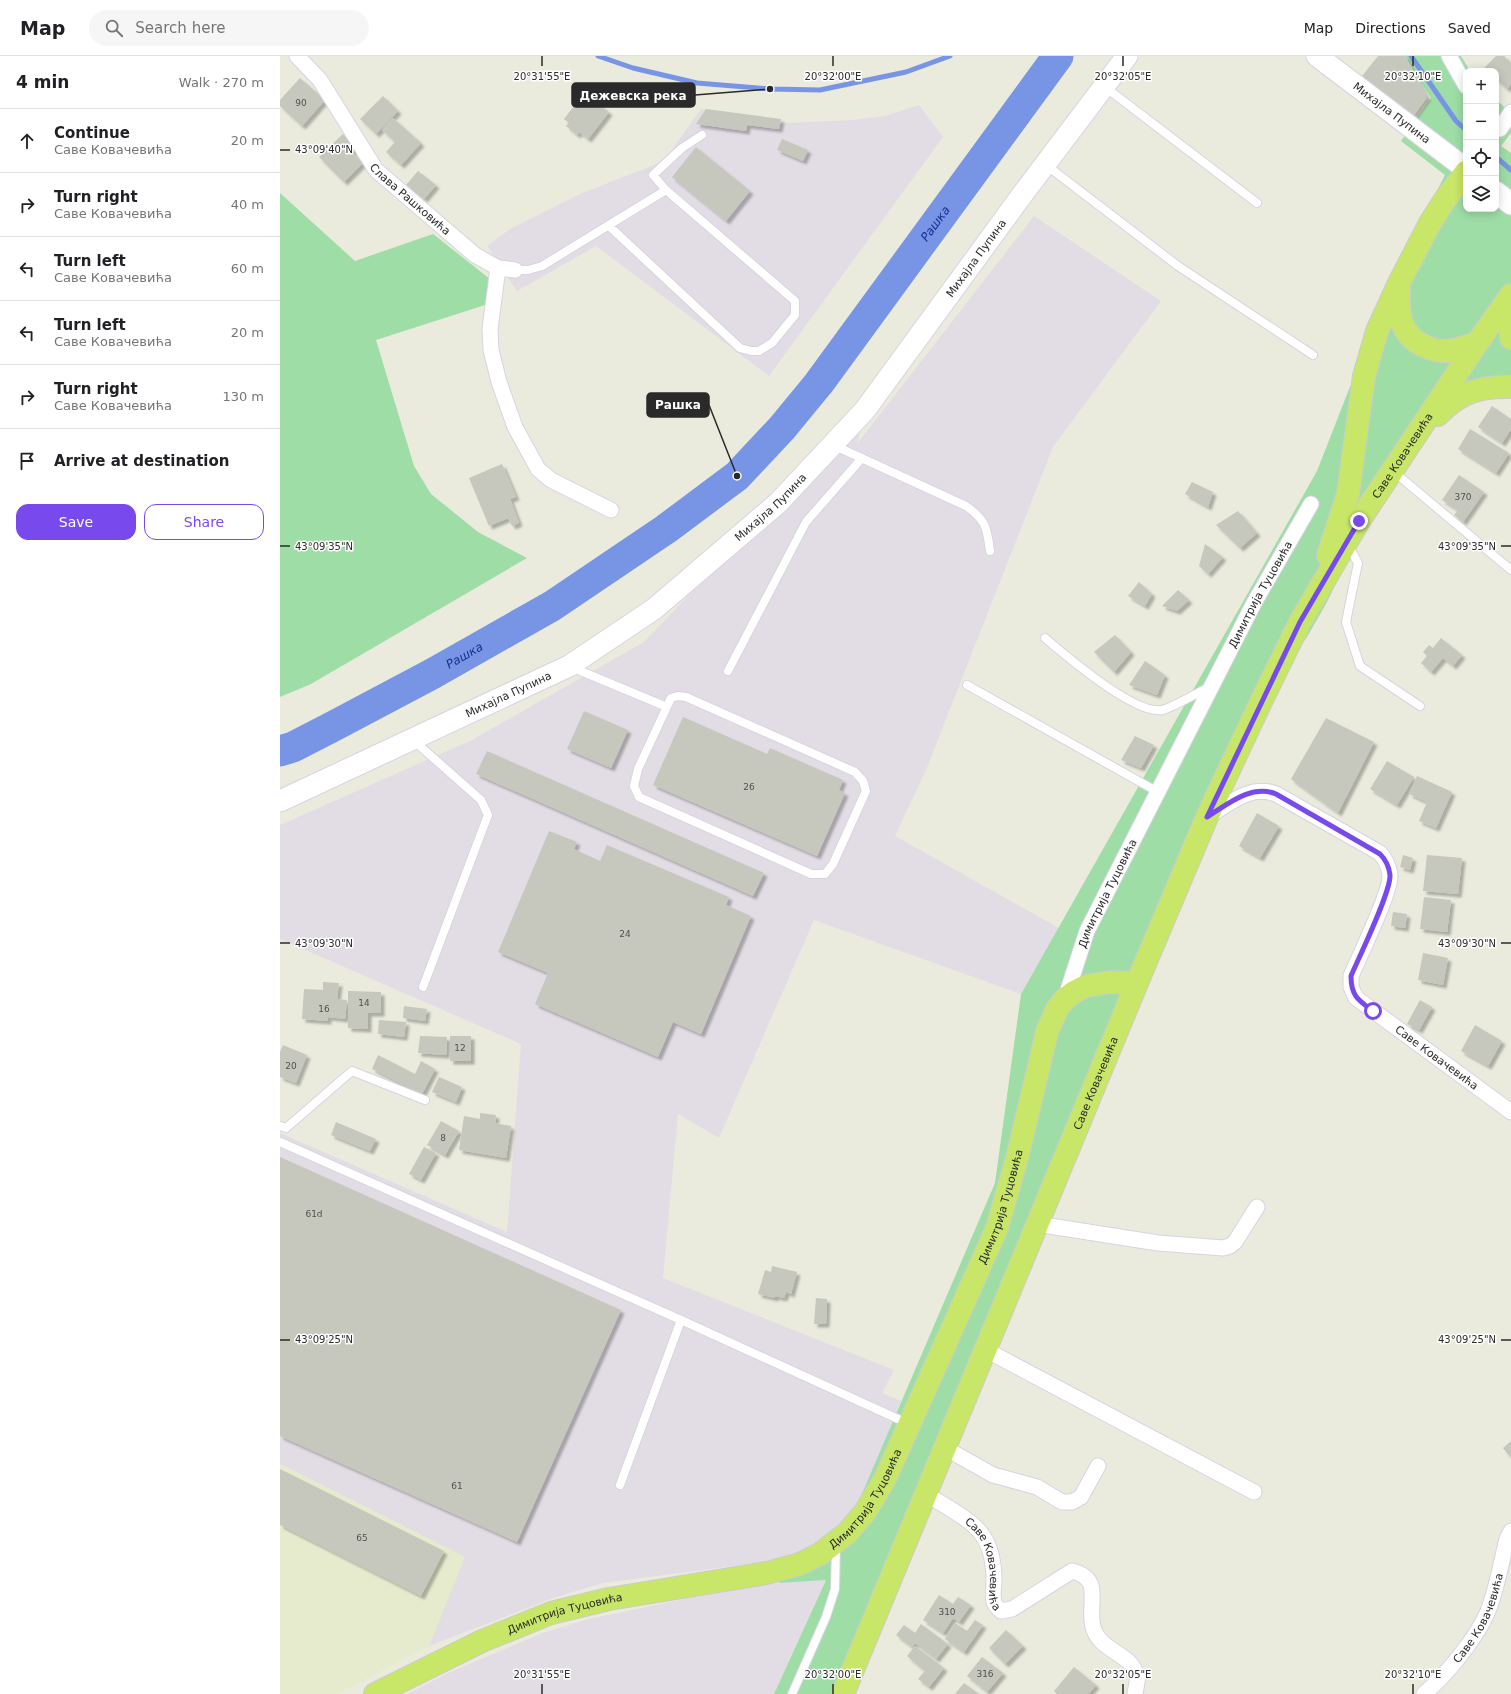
<!DOCTYPE html>
<html lang="en">
<head>
<meta charset="utf-8">
<style>
  :root { --surface:#fff; --page:#f6f6f6; --text:#202124; --muted:#757577; --line:#e0e0e0; --accent:#7849ec }
  body { margin:0; font-family:"DejaVu Sans",sans-serif; background:var(--page); color:var(--text) }
  .controls { position:absolute; right:12px; top:12px; display:grid; overflow:hidden; border-radius:8px; box-shadow:0 2px 10px #0003 }
  .controls button { width:36px; height:36px; display:grid; place-items:center; padding:0; border:0; border-bottom:1px solid var(--line); background:var(--surface); color:var(--text); font:20px sans-serif }
  .stop { position:absolute; width:12px; height:12px; margin:-9px; border:3px solid #7849ec; border-radius:50%; background:#fff }
  .stop.end { background:#7849ec; border-color:#fff; box-shadow:0 1px 4px #0008 }
  .list { margin:0; padding:0; list-style:none }
  h2 { display:flex; justify-content:space-between; align-items:center; height:52px; margin:0; padding:0 16px; font-size:17px }
  h2 small { font-size:13px; font-weight:400; color:var(--muted) }
  .list li { display:grid; grid-template-columns:26px 1fr auto; gap:12px; align-items:center; box-sizing:border-box; height:64px; padding:0 16px; border-top:1px solid var(--line) }
  .list b { display:block; font-size:15px; white-space:nowrap }
  .list p { margin:0; font-size:13px; white-space:nowrap; color:var(--muted) }
  .list em { font-size:13px; font-style:normal; color:var(--muted) }
  .actions { display:flex; gap:8px; padding:12px 16px }
  .actions a { flex:1; padding:9px 0; border:1px solid var(--accent); border-radius:12px; text-align:center; font-size:14px; color:var(--accent) }
  .actions .main { background:var(--accent); color:#fff }
  .icon { flex:none; width:22px; height:22px; fill:none; stroke:currentColor; stroke-width:2; stroke-linecap:round; stroke-linejoin:round }
  .map { position:relative; flex:none; width:1231px; height:1638px; overflow:hidden }
  header { display:flex; align-items:center; gap:24px; box-sizing:border-box; height:56px; padding:0 20px; background:var(--surface); border-bottom:1px solid var(--line) }
  header strong { font-size:19px }
  nav { display:flex; gap:22px; margin-inline-start:auto; font-size:14px }
  .search { width:280px; height:36px; background:var(--page); display:flex; align-items:center; gap:10px; box-sizing:border-box; padding:0 14px; border-radius:22px; color:var(--muted); font-size:15px }
  main { display:flex }
  aside { flex:1; background:var(--surface) }
  .map>svg:first-child { display:block }
  .industrial { fill:#e2dde4 }
  .education { fill:#e7ebce }
  .green { fill:#9edda6 }
  .lines { fill:none; stroke-linecap:round; stroke-linejoin:round }
  .stream { stroke:#7895e5; stroke-width:5 }
  .river { stroke:#7895e5; stroke-width:31 }
  .building { fill:#c6c7bd; filter:url(#shadow) }
  .lane-casing { stroke:#d7d3e2; stroke-width:10 }
  .street-casing { stroke:#d7d3e2; stroke-width:17 }
  .secondary-casing { stroke:#d7d3e2; stroke-width:23 }
  .primary-casing { stroke:#ccc; stroke-width:24 }
  .lane { stroke:#fff; stroke-width:8 }
  .street { stroke:#fff; stroke-width:15 }
  .secondary { stroke:#fff; stroke-width:21 }
  .primary { stroke:#c8e667; stroke-width:22 }
  .route { stroke:#7849ec; stroke-width:5 }
  .ticks { fill:none; stroke:#2a2a2a; stroke-width:1.5 }
  .labels { text-anchor:middle; dominant-baseline:central; stroke-width:3; stroke-linejoin:round; paint-order:stroke }
  .number-label { font-size:9px; fill:#51514f }
  .street-label { font-size:11px; fill:#2a2a2a; stroke:#fff }
  .water-label { font-size:12px; font-style:italic; fill:#182e91; stroke:#fff }
  .ticks-label { font-size:10px; text-anchor:middle; fill:#2a2a2a; stroke:#fff; stroke-width:3; stroke-linejoin:round; paint-order:stroke }
  .leader { fill:none; stroke:#2a2a2a; stroke-width:1.5 }
  .callout-dot { fill:#2a2a2a; stroke:#fff; stroke-width:1.5 }
  .callout { fill:#2a2a2a; stroke:#2a2a2a; stroke-width:1.5 }
  .callout-label { font-size:12px; text-anchor:middle; font-weight:bold; fill:#fff }
</style>
</head>
<body>
<header>
<strong>Map</strong>
<div class="search"><svg class="icon" aria-label="search" viewBox="0 0 24 24"><circle cx="10" cy="10" r="6"/><path d="M15 15l6 6"/></svg>Search here</div>
<nav><a>Map</a><a>Directions</a><a>Saved</a></nav>
</header>
<main>
<aside>
<h2>4 min<small>Walk · 270 m</small></h2>
<ul class="list">
<li><svg class="icon" aria-label="ahead" viewBox="0 0 24 24"><path d="M12 20V5M6 11l6-6 6 6"/></svg><div><b>Continue</b><p>Саве Ковачевића</p></div><em>20 m</em></li>
<li><svg class="icon" aria-label="right" viewBox="0 0 24 24"><path d="M7 20v-9h11M14 6l5 5-5 5"/></svg><div><b>Turn right</b><p>Саве Ковачевића</p></div><em>40 m</em></li>
<li><svg class="icon" aria-label="left" viewBox="0 0 24 24"><path d="M17 20v-9H6M10 6l-5 5 5 5"/></svg><div><b>Turn left</b><p>Саве Ковачевића</p></div><em>60 m</em></li>
<li><svg class="icon" aria-label="left" viewBox="0 0 24 24"><path d="M17 20v-9H6M10 6l-5 5 5 5"/></svg><div><b>Turn left</b><p>Саве Ковачевића</p></div><em>20 m</em></li>
<li><svg class="icon" aria-label="right" viewBox="0 0 24 24"><path d="M7 20v-9h11M14 6l5 5-5 5"/></svg><div><b>Turn right</b><p>Саве Ковачевића</p></div><em>130 m</em></li>
<li><svg class="icon" aria-label="arrive" viewBox="0 0 24 24"><path d="M6 21V4h12l-3 4 3 4H6"/></svg><div><b>Arrive at destination</b></div></li>
</ul>
<div class="actions"><a class="main">Save</a><a>Share</a></div>
</aside>
<div class="map">
<svg width="1231" height="1638" viewBox="0 0 1231 1638">
  <defs>
    <filter id="shadow"><feDropShadow dx="3.5" dy="3.5" stdDeviation="1" flood-color="#0004"/></filter>
  </defs>
  <rect width="100%" height="100%" fill="#eaebdd"/>
  <path class="industrial" d="M 639,49 L 663,81 L 489,320 L 316,190 L 237,235 L 207,190 L 230,173 L 300,138 L 384,105 L 421,53 L 507,67 L 573,64 L 605,60 Z
    M 754,160 L 881,245 L 773,391 L 646,714 L 615,780 L 779,872 L 741,938 L 534,864 L 439,1082 L 398,1058 L 383,1222 L 614,1314 L 602,1337 L 621,1345 L 598,1404 L 578,1447 L 550,1479 L 539,1487 L 505,1502 L 484,1506 L 323,1527 L 273,1542 L 149,1590 L 184,1501 L 0,1408 L 0,1077 L 227,1176 L 241,988 L 0,883 L 0,769 L 192,684 L 364,586 L 585,354 L 577,388 Z
    M 546,1523 L 494,1638 L 127,1638 L 168,1617 L 260,1578 L 304,1564 L 414,1541 L 499,1527 Z"/>
  <path class="education" d="M 0,1408 L 185,1501 L 149,1590 L 57,1638 L 0,1638 Z"/>
  <path class="green" d="M 1125,0 L 1181,0 L 1190,15 L 1186,15 L 1186,153 L 1216,153 L 1216,43 L 1231,58 L 1231,77 L 1221,90 L 1231,97 L 1231,341 L 1199,341 L 1165,355 L 1084,470 L 1047,546 L 1027,581 L 1013,601 L 940,751 L 574,1638 L 494,1638 L 546,1524 L 499,1527 L 505,1502 L 539,1487 L 550,1479 L 578,1447 L 715,1127 L 741,938 L 1037,415 L 1113,221 L 1165,119 L 1121,85 L 1151,42 Z
    M 0,137 L 75,205 L 153,178 L 210,223 L 205,249 L 96,284 L 134,410 L 151,438 L 198,476 L 247,502 L 31,628 L 0,641 Z"/>
  <g class="lines">
    <path class="stream" d="M 318,0 L 353,12 L 417,27 L 490,33 L 540,34 L 626,16 L 670,0
      M 1131,0 L 1176,65 L 1186,74
      M 1216,101 L 1231,114"/>
    <path class="river" id="s1" d="M 0,695 L 13,691 L 50,672 L 152,618 L 272,550 L 386,473 L 457,420 L 502,372 L 539,327 L 778,0"/>
  </g>
  <path class="building" d="M 1098,0 L 1125,0 L 1147,41 L 1134,59 L 1082,20 Z
    M 1216,0 L 1224,0 L 1231,7 L 1231,28 L 1227,33 L 1216,23 L 1216,15 L 1208,15 L 1204,12 Z
    M 20,22 L 45,44 L 22,70 L 0,50 L 0,44 Z
    M 304,37 L 329,56 L 308,83 L 299,76 L 297,79 L 286,70 L 289,67 L 284,63 Z
    M 103,40 L 118,55 L 96,78 L 80,63 Z
    M 426,53 L 501,63 L 499,73 L 467,69 L 466,75 L 416,68 Z
    M 113,62 L 141,87 L 121,109 L 106,96 L 115,86 L 102,74 Z
    M 63,78 L 76,92 L 72,96 L 83,107 L 64,126 L 39,101 Z
    M 502,83 L 528,94 L 523,105 L 497,94 Z
    M 416,91 L 470,135 L 446,165 L 392,121 Z
    M 138,115 L 156,129 L 144,143 L 126,129 Z
    M 1212,350 L 1231,363 L 1231,373 L 1222,387 L 1198,371 Z
    M 1190,373 L 1229,397 L 1216,417 L 1178,393 Z
    M 222,408 L 236,441 L 230,443 L 239,467 L 232,470 L 228,462 L 209,470 L 189,422 Z
    M 1179,419 L 1204,436 L 1183,466 L 1174,459 L 1178,454 L 1162,444 Z
    M 912,426 L 933,436 L 928,451 L 905,438 Z
    M 958,455 L 977,477 L 960,492 L 936,469 Z
    M 925,488 L 943,501 L 928,518 L 919,510 Z
    M 859,526 L 872,538 L 865,550 L 848,540 Z
    M 898,534 L 909,544 L 897,555 L 882,550 Z
    M 835,579 L 851,596 L 834,616 L 814,596 Z
    M 1161,582 L 1182,599 L 1173,610 L 1163,602 L 1151,616 L 1141,607 L 1147,600 L 1143,596 L 1149,589 L 1153,592 Z
    M 865,605 L 885,619 L 877,639 L 849,629 Z
    M 304,655 L 348,674 L 331,712 L 287,693 Z
    M 403,661 L 487,698 L 490,692 L 563,724 L 559,734 L 565,737 L 537,800 L 373,729 Z
    M 1046,662 L 1094,686 L 1058,757 L 1011,723 Z
    M 855,680 L 874,689 L 861,712 L 841,704 Z
    M 207,695 L 484,817 L 473,840 L 196,718 Z
    M 1107,705 L 1134,721 L 1117,749 L 1090,733 Z
    M 1137,720 L 1172,736 L 1156,772 L 1139,765 L 1147,746 L 1129,738 Z
    M 977,757 L 999,770 L 980,802 L 959,790 Z
    M 269,775 L 297,786 L 294,793 L 320,805 L 327,789 L 449,841 L 446,849 L 471,860 L 421,978 L 393,966 L 378,1001 L 255,948 L 268,917 L 218,896 Z
    M 1123,799 L 1133,802 L 1130,814 L 1120,811 Z
    M 1147,799 L 1182,802 L 1178,838 L 1143,835 Z
    M 1144,841 L 1171,844 L 1167,876 L 1140,873 Z
    M 1113,856 L 1127,858 L 1125,872 L 1111,870 Z
    M 1143,897 L 1168,902 L 1163,929 L 1138,924 Z
    M 43,926 L 59,927 L 57,943 L 67,944 L 65,963 L 48,961 L 48,965 L 22,963 L 24,933 L 43,934 Z
    M 68,935 L 101,936 L 101,957 L 88,957 L 88,973 L 68,972 Z
    M 1140,944 L 1152,951 L 1139,974 L 1127,968 Z
    M 124,950 L 147,953 L 145,965 L 123,962 Z
    M 99,964 L 126,966 L 124,981 L 98,978 Z
    M 1195,969 L 1222,985 L 1208,1010 L 1181,995 Z
    M 140,980 L 167,981 L 166,999 L 138,997 Z
    M 170,980 L 191,980 L 191,1005 L 170,1005 Z
    M 3,989 L 27,999 L 16,1027 L 0,1021 L 0,996 Z
    M 98,999 L 135,1018 L 141,1005 L 155,1013 L 142,1038 L 92,1013 Z
    M 159,1021 L 182,1031 L 176,1046 L 152,1036 Z
    M 200,1057 L 216,1059 L 215,1067 L 231,1070 L 226,1102 L 179,1094 L 184,1060 L 200,1063 Z
    M 161,1065 L 179,1075 L 165,1099 L 147,1089 Z
    M 56,1066 L 96,1083 L 90,1095 L 51,1079 Z
    M 144,1091 L 156,1097 L 141,1124 L 129,1118 Z
    M 0,1101 L 341,1254 L 237,1486 L 0,1380 Z
    M 492,1210 L 517,1216 L 511,1238 L 506,1236 L 504,1242 L 495,1240 L 495,1242 L 478,1238 L 485,1214 L 491,1216 Z
    M 536,1242 L 547,1243 L 546,1268 L 534,1268 Z
    M 1231,1385 L 1231,1402 L 1223,1392 Z
    M 0,1413 L 164,1495 L 141,1540 L 0,1469 Z
    M 659,1539 L 673,1548 L 678,1541 L 691,1549 L 679,1566 L 673,1562 L 663,1577 L 643,1564 Z
    M 695,1564 L 703,1569 L 684,1596 L 665,1583 L 675,1567 L 687,1575 Z
    M 641,1568 L 668,1588 L 656,1603 L 635,1587 L 632,1591 L 616,1579 L 624,1569 L 635,1577 Z
    M 726,1574 L 743,1590 L 725,1608 L 709,1592 Z
    M 635,1590 L 664,1612 L 649,1631 L 638,1623 L 645,1615 L 627,1600 Z
    M 702,1601 L 723,1617 L 707,1636 L 687,1620 Z
    M 794,1611 L 816,1629 L 808,1638 L 777,1638 L 774,1635 Z
    M 684,1627 L 699,1638 L 675,1638 Z"/>
  <g class="lines">
    <defs>
      <path id="lane" d="M 825,31 L 977,147
        M 766,109 L 898,210 L 1033,299
        M 386,134 L 373,119 L 402,92 L 422,79
        M 235,214 L 248,214 L 262,210 L 386,134 L 515,245 L 515,259 L 492,287 L 479,295 L 471,295 L 460,292 L 329,170
        M 553,389 L 686,450 C 706,464 707,472 710,495
        M 1113,415 L 1231,514
        M 1068,489 L 1078,507 L 1066,566 L 1080,610 L 1140,650
        M 765,582 C 786,600 855,659 882,654 C 892,652 919,636 929,631
        M 291,611 L 387,651
        M 448,615 L 526,466 L 582,402
        M 687,629 L 878,736
        M 398,640 L 406,641 L 575,716 L 583,725 L 586,735 L 553,808 L 545,818 L 531,818 L 359,741 L 354,730 L 358,713 L 391,642 Z
        M 133,684 L 201,744 L 208,759 L 143,931
        M 0,1070 L 6,1072 L 72,1015 L 145,1044
        M 0,1086 L 401,1264 L 629,1368
        M 340,1429 L 401,1264
        M 512,1638 L 546,1561 L 555,1533 L 556,1489"/>
      <g id="street">
        <path id="s2" d="M 17,0 L 40,24 L 96,114 L 195,199 L 218,212 L 235,214"/>
        <path d="M 1169,0 L 1186,30"/>
        <path d="M 1220,73 L 1231,56"/>
        <path d="M 218,212 L 210,273 L 211,294 L 219,326 L 235,371 L 258,413 L 271,424 L 331,454"/>
        <path id="s3" d="M 927,761 C 949,748 970,728 996,738 L 1100,797 C 1106,804 1109,810 1110,819 C 1111,836 1079,901 1071,920 L 1071,931 L 1076,942 L 1231,1056"/>
        <path id="s4" d="M 785,943 L 807,875 L 974,547 L 1031,448"/>
        <path d="M 757,1168 L 878,1187 L 943,1192 L 950,1190 L 955,1186 L 977,1151"/>
        <path d="M 706,1294 L 974,1436"/>
        <path d="M 665,1392 L 713,1419 L 757,1431 L 782,1446 L 792,1446 L 801,1441 L 818,1410"/>
        <path id="s5" d="M 646,1438 C 663,1449 693,1464 703,1480 C 711,1492 714,1510 714,1525 C 714,1531 712,1540 714,1546 C 715,1550 718,1552 721,1555 L 732,1553 L 792,1515 C 824,1523 807,1547 813,1571 C 818,1590 838,1595 850,1607 C 853,1611 856,1616 858,1620 L 855,1638"/>
        <path id="s6" d="M 1144,1638 C 1166,1619 1197,1582 1208,1555 C 1217,1532 1221,1507 1227,1483 L 1231,1475"/>
      </g>
      <g id="secondary">
        <path id="s7" d="M 1037,0 L 1186,113"/>
        <path d="M 1216,136 L 1231,148"/>
        <path id="s8" d="M 0,745 L 289,610 L 374,553 L 498,447 L 585,354 L 742,139 L 847,0"/>
      </g>
      <g id="primary">
        <path d="M 1119,233 C 1118,256 1119,277 1142,289 C 1150,293 1158,296 1166,295 C 1177,294 1187,290 1197,287"/>
        <path d="M 1231,252 L 1231,282"/>
        <path d="M 1158,359 C 1180,336 1200,330 1231,331"/>
        <path d="M 1048,499 L 1068,438 L 1084,320 L 1097,275 L 1119,227 L 1150,167 L 1164,145 L 1186,116"/>
        <path id="s9" d="M 95,1638 L 202,1585 L 271,1557 L 329,1543 L 487,1517 L 520,1508 L 540,1498 L 567,1477 L 585,1456 L 605,1423 L 717,1172 L 737,1102 L 767,976 L 777,953 L 785,943 L 794,936 L 806,930 L 830,926 L 857,927"/>
        <path id="s10" d="M 563,1638 L 857,927 L 927,761 L 980,648 L 1020,566 L 1079,465 L 1197,287 L 1231,239"/>
      </g>
    </defs>
    <use href="#lane" class="lane-casing"/>
    <use href="#street" class="street-casing"/>
    <use href="#secondary" class="secondary-casing"/>
    <use href="#primary" class="primary-casing"/>
    <use href="#lane" class="lane"/>
    <use href="#street" class="street"/>
    <use href="#secondary" class="secondary"/>
    <use href="#primary" class="primary"/>
  </g>
  <g class="lines">
    <path class="route" d="M 1079,465 L 1020,566 L 927,761 C 948,748 971,728 996,738 L 1100,798 C 1106,804 1109,810 1110,819 C 1111,836 1079,901 1071,920 C 1071,940 1078,944 1093,955"/>
  </g>
  <path class="ticks" d="M 262,0 L 262,10M 553,0 L 553,10M 843,0 L 843,10M 1133,0 L 1133,10M 0,94 L 10,94M 0,490 L 10,490M 1221,490 L 1231,490M 0,887 L 10,887M 1221,887 L 1231,887M 0,1284 L 10,1284M 1221,1284 L 1231,1284M 262,1628 L 262,1638M 553,1628 L 553,1638M 843,1628 L 843,1638M 1133,1628 L 1133,1638"/>
  <g class="labels">
    <g class="number-label">
      <text x="21" y="47">90</text>
      <text x="1183" y="441">370</text>
      <text x="469" y="731">26</text>
      <text x="345" y="878">24</text>
      <text x="84" y="947">14</text>
      <text x="44" y="953">16</text>
      <text x="180" y="992">12</text>
      <text x="11" y="1010">20</text>
      <text x="163" y="1082">8</text>
      <text x="34" y="1158">61d</text>
      <text x="177" y="1430">61</text>
      <text x="82" y="1482">65</text>
      <text x="667" y="1556">310</text>
      <text x="705" y="1618">316</text>
    </g>
    <g class="street-label">
      <text stroke="none"><textPath href="#s7" startOffset="94">Михајла Пупина</textPath></text>
      <text stroke="none"><textPath href="#s2" startOffset="184">Слава Рашковића</textPath></text>
      <text stroke="none"><textPath href="#s8" startOffset="900">Михајла Пупина</textPath></text>
      <text stroke="none"><textPath href="#s10" startOffset="1361">Саве Ковачевића</textPath></text>
      <text stroke="none"><textPath href="#s8" startOffset="576">Михајла Пупина</textPath></text>
      <text stroke="none"><textPath href="#s4" startOffset="450">Димитрија Туцовића</textPath></text>
      <text stroke="none"><textPath href="#s8" startOffset="252">Михајла Пупина</textPath></text>
      <text stroke="none"><textPath href="#s4" startOffset="114">Димитрија Туцовића</textPath></text>
      <text stroke="none"><textPath href="#s3" startOffset="452">Саве Ковачевића</textPath></text>
      <text stroke="none"><textPath href="#s10" startOffset="661">Саве Ковачевића</textPath></text>
      <text stroke="none"><textPath href="#s9" startOffset="867">Димитрија Туцовића</textPath></text>
      <text stroke="none"><textPath href="#s9" startOffset="543">Димитрија Туцовића</textPath></text>
      <text stroke="none"><textPath href="#s5" startOffset="98">Саве Ковачевића</textPath></text>
      <text stroke="none"><textPath href="#s9" startOffset="207">Димитрија Туцовића</textPath></text>
      <text stroke="none"><textPath href="#s6" startOffset="95">Саве Ковачевића</textPath></text>
    </g>
    <g class="water-label">
      <text stroke="none"><textPath href="#s1" startOffset="856">Рашка</textPath></text>
      <text stroke="none"><textPath href="#s1" startOffset="208">Рашка</textPath></text>
    </g>
  </g>
  <g class="ticks-label">
    <text x="262" y="24">20°31'55"E</text>
    <text x="553" y="24">20°32'00"E</text>
    <text x="843" y="24">20°32'05"E</text>
    <text x="1133" y="24">20°32'10"E</text>
    <text x="44" y="97">43°09'40"N</text>
    <text x="44" y="494">43°09'35"N</text>
    <text x="1187" y="494">43°09'35"N</text>
    <text x="44" y="891">43°09'30"N</text>
    <text x="1187" y="891">43°09'30"N</text>
    <text x="44" y="1287">43°09'25"N</text>
    <text x="1187" y="1287">43°09'25"N</text>
    <text x="262" y="1622">20°31'55"E</text>
    <text x="553" y="1622">20°32'00"E</text>
    <text x="843" y="1622">20°32'05"E</text>
    <text x="1133" y="1622">20°32'10"E</text>
  </g>
  <path class="leader" d="M490 33L415 39M457 420L429 349"/>
  <g class="callout-dot">
    <circle cx="490" cy="33" r="4"/>
    <circle cx="457" cy="420" r="4"/>
  </g>
  <g class="callout">
    <rect x="292" y="27" width="123" height="24" rx="4"/>
    <rect x="367" y="337" width="62" height="24" rx="4"/>
  </g>
  <g class="callout-label">
    <text x="353" y="44">Дежевска река</text>
    <text x="398" y="353">Рашка</text>
  </g>
</svg>
<div class="controls">
<button>+</button>
<button>−</button>
<button><svg class="icon" aria-label="locate" viewBox="0 0 24 24"><circle cx="12" cy="12" r="6"/><path d="M12 2v4M12 18v4M2 12h4M18 12h4"/></svg></button>
<button><svg class="icon" aria-label="layers" viewBox="0 0 24 24"><path d="M12 4l9 5-9 5-9-5zM3 14l9 5 9-5"/></svg></button>
</div>
<div class="stop" style="left:1093px;top:955px"></div>
<div class="stop end" style="left:1079px;top:465px"></div>
</div>
</main>
</body>
</html>
